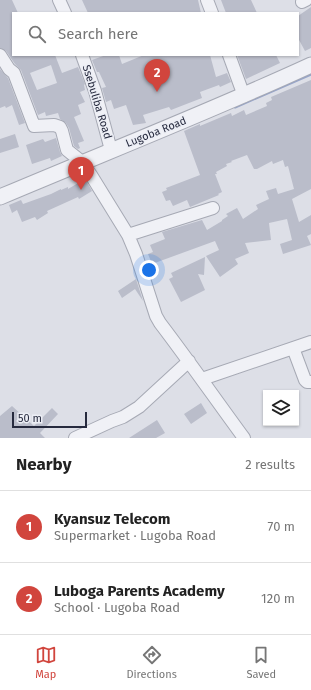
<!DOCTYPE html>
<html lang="en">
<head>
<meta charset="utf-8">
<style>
  :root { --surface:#fff; --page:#f2f2f2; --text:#222; --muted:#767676; --line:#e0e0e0; --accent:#d1453d }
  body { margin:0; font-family:"Fira Sans",sans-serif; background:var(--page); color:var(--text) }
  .controls { position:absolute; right:12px; bottom:12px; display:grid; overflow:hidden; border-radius:0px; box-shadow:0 1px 3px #0004 }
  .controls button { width:36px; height:36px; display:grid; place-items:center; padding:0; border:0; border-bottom:1px solid var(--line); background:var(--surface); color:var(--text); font:20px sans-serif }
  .scale { position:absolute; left:12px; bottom:10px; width:75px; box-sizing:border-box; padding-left:4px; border:2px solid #262a3e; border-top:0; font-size:11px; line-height:14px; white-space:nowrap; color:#262a3e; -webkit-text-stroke:3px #eceef5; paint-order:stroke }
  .you { position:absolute; left:149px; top:270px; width:14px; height:14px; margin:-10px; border:3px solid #fff; border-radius:50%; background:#1a73e8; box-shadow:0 0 0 6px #1a73e833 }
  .badge { display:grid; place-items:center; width:26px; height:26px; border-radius:50%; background:var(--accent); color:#fff; font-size:13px; font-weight:700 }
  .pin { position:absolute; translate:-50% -33px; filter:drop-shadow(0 1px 2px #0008) }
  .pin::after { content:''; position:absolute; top:21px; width:14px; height:12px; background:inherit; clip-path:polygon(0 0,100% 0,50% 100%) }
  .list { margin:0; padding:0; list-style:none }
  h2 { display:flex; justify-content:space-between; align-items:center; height:52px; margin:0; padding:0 16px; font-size:17px }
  h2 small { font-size:13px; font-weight:400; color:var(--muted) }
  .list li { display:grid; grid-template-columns:26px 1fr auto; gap:12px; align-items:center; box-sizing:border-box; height:72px; padding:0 16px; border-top:1px solid var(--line) }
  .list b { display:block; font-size:15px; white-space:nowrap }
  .list p { margin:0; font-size:13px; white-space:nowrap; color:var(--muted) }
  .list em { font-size:13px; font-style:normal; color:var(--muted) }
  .icon { flex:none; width:22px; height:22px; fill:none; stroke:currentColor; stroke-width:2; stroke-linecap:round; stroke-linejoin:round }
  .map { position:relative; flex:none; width:311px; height:438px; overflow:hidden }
  .search { position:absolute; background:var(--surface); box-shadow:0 1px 3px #0004; left:12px; right:12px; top:12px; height:44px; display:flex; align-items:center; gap:10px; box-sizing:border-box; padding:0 14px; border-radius:0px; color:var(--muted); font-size:15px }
  .sheet { height:196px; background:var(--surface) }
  nav { display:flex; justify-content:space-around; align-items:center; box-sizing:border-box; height:56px; border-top:1px solid var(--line); background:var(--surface); font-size:11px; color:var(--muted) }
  nav a { display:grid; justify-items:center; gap:2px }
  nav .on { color:var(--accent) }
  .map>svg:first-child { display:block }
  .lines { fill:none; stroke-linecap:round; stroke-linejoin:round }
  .stream { stroke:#96a4c9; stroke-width:3 }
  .building { fill:#babdca; fill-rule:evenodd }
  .minor-casing { stroke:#a6a9b4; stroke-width:14 }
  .tertiary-casing { stroke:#a6a9b4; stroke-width:17 }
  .minor { stroke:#f0f1f6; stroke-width:12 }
  .tertiary { stroke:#f0f1f6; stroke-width:15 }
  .labels { text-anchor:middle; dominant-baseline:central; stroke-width:3; stroke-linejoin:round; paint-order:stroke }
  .street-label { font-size:11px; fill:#262a3e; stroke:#eceef5 }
</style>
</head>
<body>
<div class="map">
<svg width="311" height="438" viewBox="0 0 311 438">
  <rect width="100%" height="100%" fill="#dddfe7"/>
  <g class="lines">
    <path class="stream" d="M 235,107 L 311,74"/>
  </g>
  <path class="building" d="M 0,0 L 12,0 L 18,13 L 13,13 L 13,55 L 55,55 L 62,73 L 78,67 L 85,84 L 84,85 L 85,90 L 80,92 L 85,102 L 78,105 L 81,114 L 74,117 L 84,141 L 78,143 L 80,148 L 78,149 L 74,146 L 69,128 L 66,123 L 60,119 L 58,113 L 46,116 L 45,112 L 38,115 L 21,70 L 15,64 L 6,51 L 0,48 ZM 51,65 L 57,83 L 37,90 L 30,73 Z
    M 82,0 L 198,0 L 201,13 L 88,13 Z
    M 221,0 L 251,0 L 257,13 L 226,13 Z
    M 311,7 L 311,48 L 305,51 L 298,38 L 298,16 Z
    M 106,55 L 119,55 L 122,64 L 144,55 L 210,55 L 216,77 L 227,73 L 231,82 L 220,87 L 219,85 L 200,92 L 202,98 L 189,103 L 171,110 L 169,107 L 143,115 L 146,123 L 133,125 L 126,105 L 114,109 L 111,100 L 106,102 L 102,88 L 106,87 L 99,72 L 97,72 L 92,60 Z
    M 237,55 L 276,55 L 280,63 L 246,79 Z
    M 0,69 L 8,78 L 25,123 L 19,125 L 12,105 L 6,108 L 5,106 L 0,108 Z
    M 311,80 L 311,189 L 292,199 L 299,222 L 311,215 L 311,234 L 307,236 L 311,245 L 283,254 L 280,244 L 292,240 L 287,219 L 269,223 L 271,240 L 245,243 L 249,253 L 235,259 L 238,264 L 220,277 L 206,256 L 219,250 L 215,241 L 152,264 L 148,254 L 153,252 L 150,245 L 165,239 L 162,232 L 202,220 L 207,230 L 222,221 L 222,220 L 228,216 L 226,214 L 237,208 L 243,219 L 258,209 L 256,205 L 269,199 L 266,191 L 276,188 L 278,194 L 294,189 L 288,166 L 285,167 L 283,160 L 273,164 L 272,161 L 257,169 L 254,169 L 247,155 L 231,161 L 232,162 L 226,164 L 227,166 L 216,172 L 217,174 L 215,174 L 222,192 L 218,194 L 219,195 L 190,207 L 187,200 L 173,206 L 170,200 L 166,201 L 162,192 L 167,190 L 166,188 L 200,175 L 184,131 L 200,124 L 200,126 L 231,113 L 232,116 L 244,110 L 246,115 L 267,106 L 266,103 L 272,100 L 271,97 Z
    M 15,134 L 19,147 L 0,153 L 0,139 Z
    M 56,138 L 60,152 L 62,156 L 51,161 L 50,158 L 32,164 L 26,145 L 43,139 L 45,142 Z
    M 85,179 L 92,191 L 79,199 L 78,197 L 47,211 L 48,213 L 37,220 L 35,217 L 22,222 L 17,210 L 12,213 L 9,205 L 21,200 L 23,204 L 51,194 L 61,189 L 61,190 L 68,187 L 68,189 Z
    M 205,257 L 204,275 L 198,274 L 205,290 L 181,302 L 169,279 L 173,277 L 171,273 Z
    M 136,279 L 143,301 L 135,289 L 122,298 L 118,291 Z
    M 201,403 L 207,413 L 191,424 L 184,414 Z
    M 12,406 L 34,426 L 52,408 L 58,414 L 40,433 L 45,438 L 0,438 L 0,416 Z
    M 157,420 L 165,433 L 156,438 L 129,438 Z"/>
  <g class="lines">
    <defs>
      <path id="minor" d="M 59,0 L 65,13
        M 207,0 L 212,13
        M 302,2 L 306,0
        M 0,55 L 9,69 L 14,73 L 34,126 L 54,125 L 60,127 L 62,131 L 67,150 L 82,162 L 91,175 L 128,235 L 136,254 L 156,316 L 160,323 C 189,361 216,400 244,438
        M 82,55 L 95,91 L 111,150
        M 229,55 L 244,96
        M 128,235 L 213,208
        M 293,348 L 305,380 L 307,382 L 311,382
        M 202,379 L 311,342
        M 75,438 L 112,421 L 123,417 L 139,407 L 189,361"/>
      <path id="tertiary" d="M 0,197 C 104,153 209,112 311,65"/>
    </defs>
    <use href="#minor" class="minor-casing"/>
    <use href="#tertiary" class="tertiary-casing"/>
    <use href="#minor" class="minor"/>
    <use href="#tertiary" class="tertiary"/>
  </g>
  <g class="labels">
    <g class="street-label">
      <text transform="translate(97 102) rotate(73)">Ssebuliba Road</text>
      <text transform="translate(156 132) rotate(-22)">Lugoba Road</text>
    </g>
  </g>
</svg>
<div class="controls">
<button><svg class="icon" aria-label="layers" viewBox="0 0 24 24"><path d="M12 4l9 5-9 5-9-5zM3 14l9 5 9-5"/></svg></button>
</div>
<div class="scale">50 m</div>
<div class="you"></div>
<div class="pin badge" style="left:81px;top:190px">1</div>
<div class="pin badge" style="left:157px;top:92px">2</div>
<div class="search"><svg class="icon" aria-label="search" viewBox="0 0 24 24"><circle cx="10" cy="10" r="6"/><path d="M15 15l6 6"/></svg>Search here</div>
</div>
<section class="sheet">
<h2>Nearby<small>2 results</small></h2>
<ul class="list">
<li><span class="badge">1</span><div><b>Kyansuz Telecom</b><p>Supermarket · Lugoba Road</p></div><em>70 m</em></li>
<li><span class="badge">2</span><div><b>Luboga Parents Academy</b><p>School · Lugoba Road</p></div><em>120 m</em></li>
</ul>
</section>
<nav>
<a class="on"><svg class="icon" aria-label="map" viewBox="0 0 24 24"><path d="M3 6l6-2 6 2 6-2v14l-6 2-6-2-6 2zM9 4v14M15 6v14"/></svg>Map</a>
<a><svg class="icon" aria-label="directions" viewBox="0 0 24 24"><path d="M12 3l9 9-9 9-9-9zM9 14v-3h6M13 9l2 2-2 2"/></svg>Directions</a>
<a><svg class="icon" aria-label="saved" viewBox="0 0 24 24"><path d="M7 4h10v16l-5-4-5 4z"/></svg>Saved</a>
</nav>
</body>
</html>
